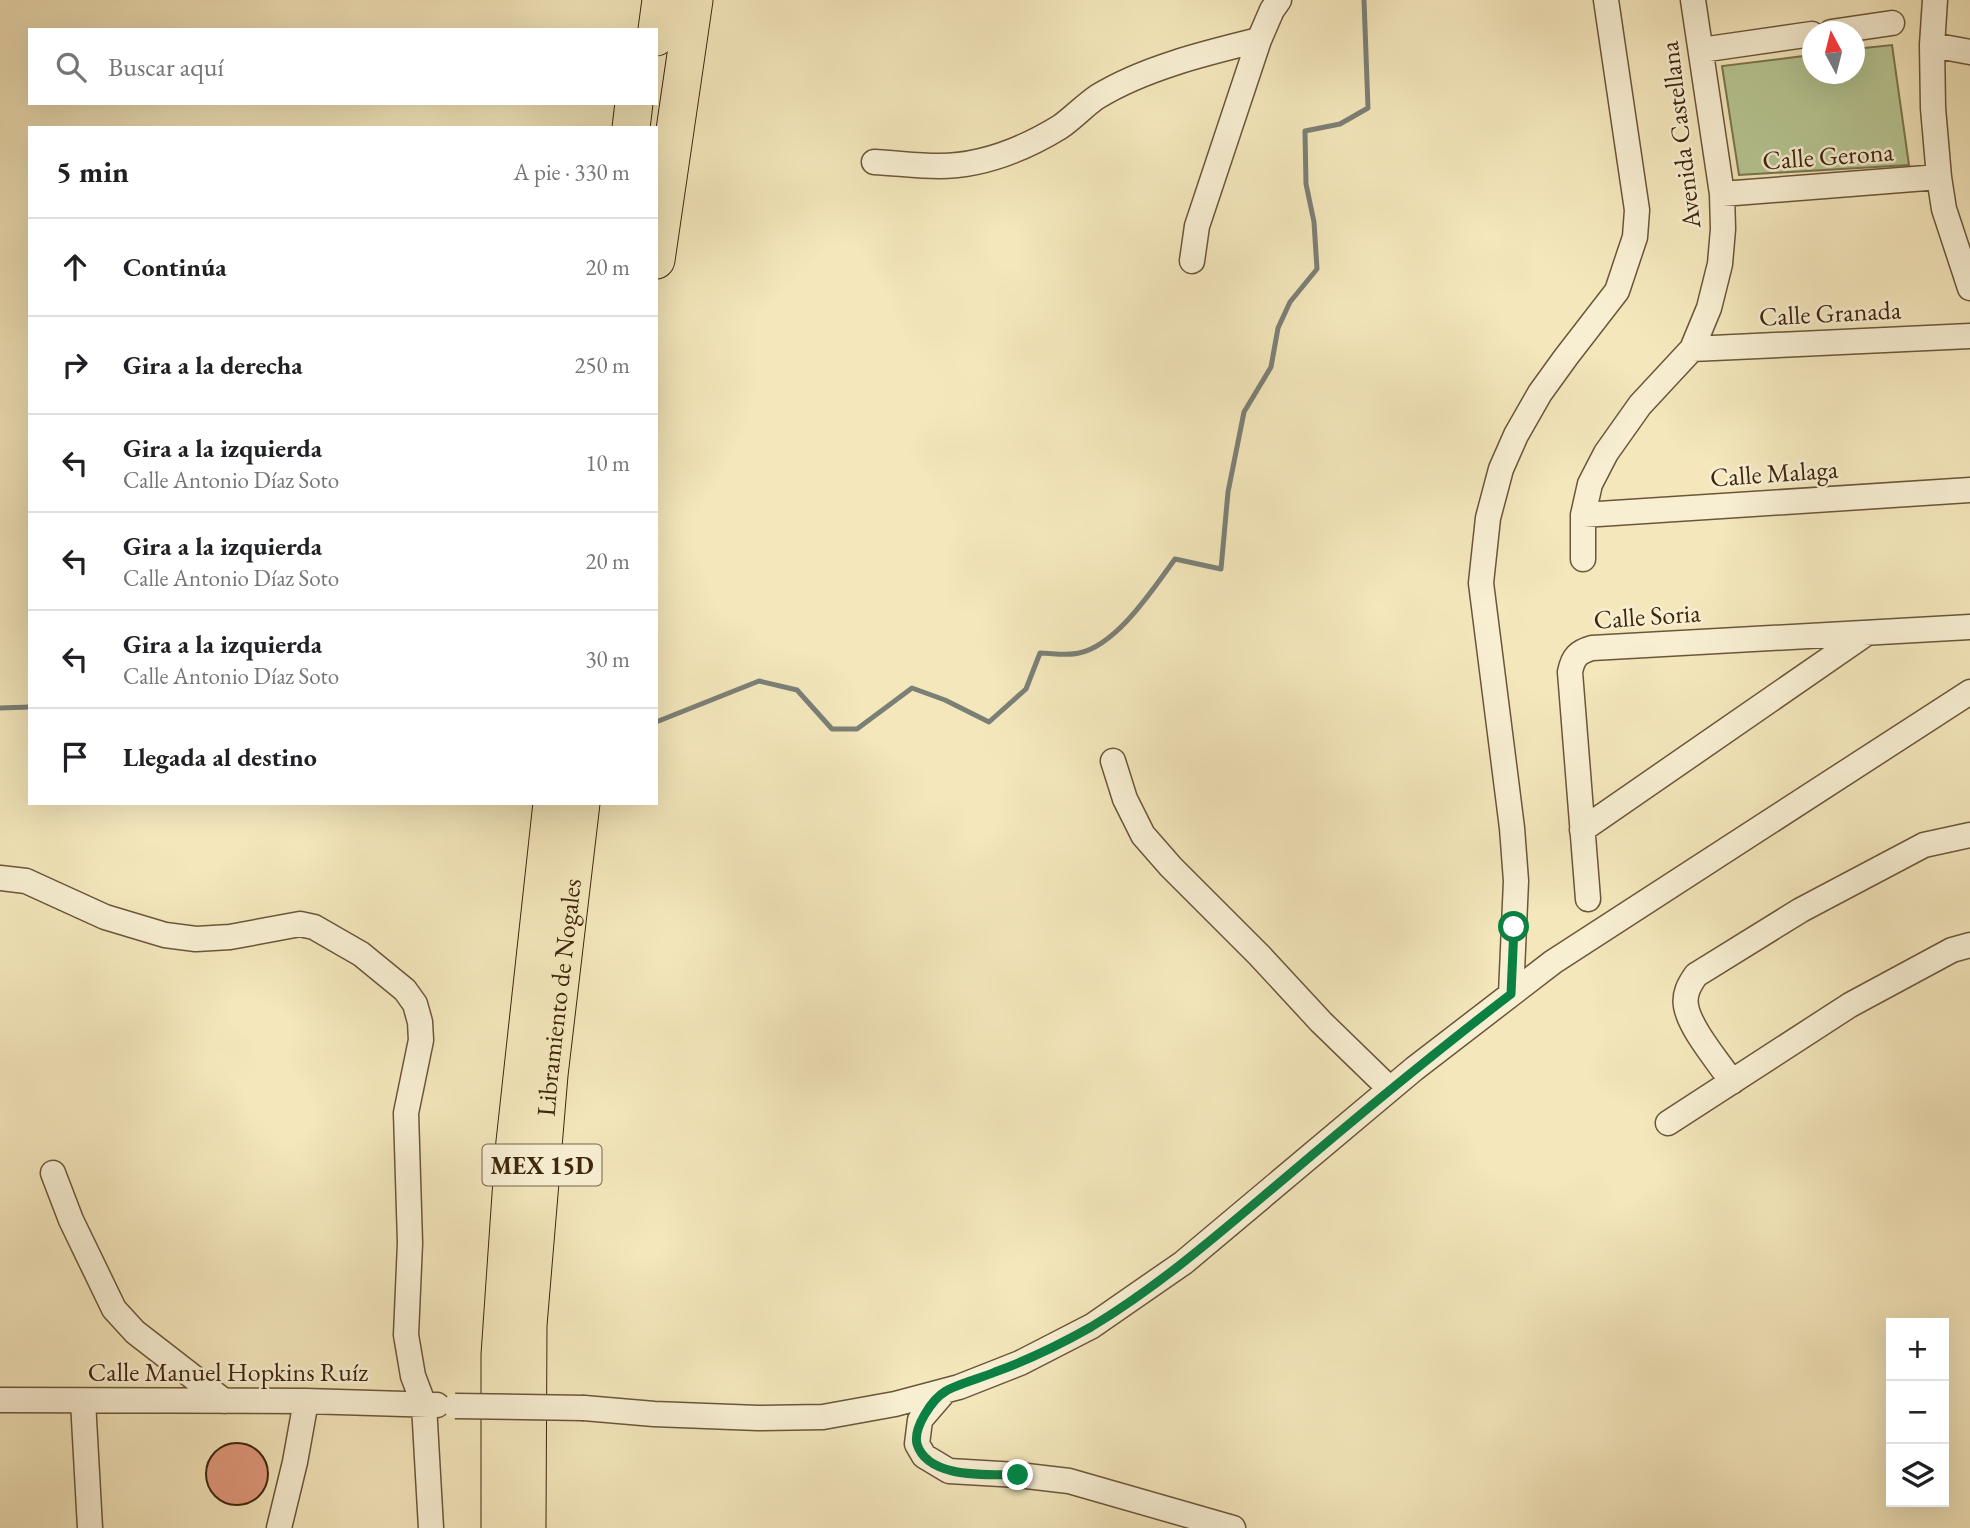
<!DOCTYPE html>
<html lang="es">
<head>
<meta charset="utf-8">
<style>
  :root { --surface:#fff; --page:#f2f2f2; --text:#202124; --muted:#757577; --line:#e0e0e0 }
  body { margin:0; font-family:"EB Garamond",serif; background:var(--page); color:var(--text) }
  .controls { position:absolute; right:21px; bottom:21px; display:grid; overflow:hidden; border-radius:0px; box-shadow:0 7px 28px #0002 }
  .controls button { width:63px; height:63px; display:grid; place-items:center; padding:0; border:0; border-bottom:2px solid var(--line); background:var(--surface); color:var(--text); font:35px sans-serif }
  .compass { position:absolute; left:1802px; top:21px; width:63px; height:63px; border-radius:50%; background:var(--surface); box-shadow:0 7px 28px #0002; rotate:353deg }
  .stop { position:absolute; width:21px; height:21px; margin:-16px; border:5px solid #0b8043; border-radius:50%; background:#fff }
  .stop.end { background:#0b8043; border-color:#fff; box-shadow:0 2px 7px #0008 }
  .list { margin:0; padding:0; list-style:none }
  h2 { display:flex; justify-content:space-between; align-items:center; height:91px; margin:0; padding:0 28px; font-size:30px }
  h2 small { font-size:23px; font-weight:400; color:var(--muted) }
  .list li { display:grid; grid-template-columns:46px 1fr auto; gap:21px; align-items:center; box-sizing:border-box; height:98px; padding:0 28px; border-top:2px solid var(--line) }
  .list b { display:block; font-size:26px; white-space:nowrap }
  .list p { margin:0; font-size:23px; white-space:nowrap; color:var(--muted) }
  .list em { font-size:23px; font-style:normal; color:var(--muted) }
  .icon { flex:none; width:38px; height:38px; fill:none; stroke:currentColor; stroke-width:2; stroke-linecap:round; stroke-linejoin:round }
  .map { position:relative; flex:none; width:1970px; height:1528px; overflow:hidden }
  .search { position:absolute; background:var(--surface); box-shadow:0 7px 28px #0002; left:28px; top:28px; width:630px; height:77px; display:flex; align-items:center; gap:18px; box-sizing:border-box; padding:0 24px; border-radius:0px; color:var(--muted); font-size:26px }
  .panel { position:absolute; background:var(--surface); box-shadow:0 7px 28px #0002; left:28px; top:126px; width:630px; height:679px; border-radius:0px }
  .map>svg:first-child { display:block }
  .green { fill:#b7c794; stroke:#7b7650; stroke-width:2 }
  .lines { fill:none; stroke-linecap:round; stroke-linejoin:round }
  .stream { stroke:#7b8077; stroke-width:5 }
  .building { fill:#e29a7e; stroke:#3f260d; stroke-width:2 }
  .minor-casing { stroke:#6c5639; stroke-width:27 }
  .highway-casing { stroke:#3f260d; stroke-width:39 }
  .minor { stroke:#f8efd3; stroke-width:24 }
  .highway { stroke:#f4e7bc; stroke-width:37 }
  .minor-bridge-casing { stroke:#6c5639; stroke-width:27; stroke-linecap:butt }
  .minor-bridge { stroke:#f8efd3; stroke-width:24 }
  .route { stroke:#0b8043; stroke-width:9 }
  .labels { text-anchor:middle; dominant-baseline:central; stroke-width:5; stroke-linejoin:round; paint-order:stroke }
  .shield { fill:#f8efd3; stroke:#766248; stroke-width:2 }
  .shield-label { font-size:24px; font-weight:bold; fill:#3f260d }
  .street-label { font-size:26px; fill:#3f260d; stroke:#f8efd3 }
</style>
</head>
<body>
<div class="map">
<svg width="1970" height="1528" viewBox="0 0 1970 1528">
  <rect width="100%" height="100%" fill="#f4e7bc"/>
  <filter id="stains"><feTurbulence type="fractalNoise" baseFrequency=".00286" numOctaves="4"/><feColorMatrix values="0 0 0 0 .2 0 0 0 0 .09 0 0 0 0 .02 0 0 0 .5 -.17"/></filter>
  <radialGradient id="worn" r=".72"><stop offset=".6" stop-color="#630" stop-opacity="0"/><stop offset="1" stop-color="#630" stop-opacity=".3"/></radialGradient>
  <path class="green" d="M 1892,45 L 1909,165 L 1739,175 L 1722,66 L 1812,55 L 1812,74 L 1854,74 L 1855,49 Z"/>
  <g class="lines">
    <path class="stream" d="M 0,708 L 30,707
      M 656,722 L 759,681 L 797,690 L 832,729 L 857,729 L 912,688 L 945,700 L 989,722 L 1026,689 L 1040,653 C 1052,653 1067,656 1079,653 C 1117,645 1153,589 1175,559 L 1221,569 L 1228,492 L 1244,412 L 1271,367 L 1278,328 L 1290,302 L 1317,269 L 1314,222 L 1306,184 L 1305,131 L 1340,124 L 1368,108 L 1364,0"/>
  </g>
  <path class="building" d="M206 1474a31 31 0 1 1 62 0a31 31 0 1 1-62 0Z"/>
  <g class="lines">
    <defs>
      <path id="minor" d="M 1935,0 L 1932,45 L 1933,108 L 1939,177 L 1944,209 L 1970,288
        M 1831,32 L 1892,23
        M 1932,45 L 1970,52
        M 1701,50 L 1812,34
        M 874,162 C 896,163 917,166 939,166 C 981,166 1024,149 1060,127 C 1073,118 1084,106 1097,97 C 1144,68 1206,53 1259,40
        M 1722,194 L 1939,177
        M 1192,261 L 1197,226 L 1259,40 L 1272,10 L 1279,0
        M 1692,349 L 1970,336
        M 1583,515 L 1970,490
        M 1583,559 L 1583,515 L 1590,484 L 1606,453 L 1640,405 L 1692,349 L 1709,308 L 1720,264 L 1723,229 L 1722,194 L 1693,0
        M 1113,761 L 1125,799 L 1143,835 L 1171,867 L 1260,956 L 1321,1022 L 1390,1089
        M 1582,830 L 1867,633
        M 0,878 L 26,881 L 105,917 L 165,935 L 196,939 L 230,937 L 300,924 L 314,927 L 361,954 L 405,990 L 415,1004 L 420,1022 L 421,1040 L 406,1113 L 410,1243 L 406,1335 L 413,1376 L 424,1405 L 431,1528
        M 1588,899 L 1570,672 C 1573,657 1578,652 1592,648 L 1970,627
        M 1511,994 L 1516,881 L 1512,828 L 1481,583 L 1488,518 L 1501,469 L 1516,435 L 1540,393 L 1566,357 L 1617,291 L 1635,237 L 1637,210 L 1606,0
        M 1732,1082 C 1718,1061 1690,1029 1686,1006 C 1684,994 1689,985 1696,975 L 1801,910 L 1924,845 L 1970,835
        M 1668,1123 L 1850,1005 L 1952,950 L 1970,945
        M 53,1173 L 71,1220 L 114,1309 L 135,1332 L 224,1401
        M 945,1391 L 920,1420 L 917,1444 L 924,1456 L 949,1471 L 1018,1475 L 1069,1481 L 1233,1528
        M 0,1400 L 306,1401 L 437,1405
        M 83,1401 L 90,1528
        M 584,1408 L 654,1414 L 758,1418 L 823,1417 L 895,1404 L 959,1387 L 1020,1363 L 1092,1326 L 1183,1263 L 1414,1069 L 1553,962 L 1970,692
        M 279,1528 L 295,1462 L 306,1401"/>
      <g id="highway">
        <path d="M 656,37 L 661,0"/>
        <path d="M 631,128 L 634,103"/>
        <path d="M 656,260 L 694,0"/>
        <path d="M 500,1528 L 500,1355 L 514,1151 L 552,803"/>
        <path id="s1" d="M 527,1528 L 528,1325 L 549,1075 L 581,803"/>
      </g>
    </defs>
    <use href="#minor" class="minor-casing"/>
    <use href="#highway" class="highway-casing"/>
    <use href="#minor" class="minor"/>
    <use href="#highway" class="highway"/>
    <defs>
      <path id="minor-bridge" d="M 455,1406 L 584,1408"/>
    </defs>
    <use href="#minor-bridge" class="minor-bridge-casing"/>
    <use href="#minor-bridge" class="minor-bridge"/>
  </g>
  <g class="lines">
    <path class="route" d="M 1018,1475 C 990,1474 928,1480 917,1444 C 913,1428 932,1399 946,1391 C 955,1385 984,1377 995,1372 C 1028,1360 1061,1344 1091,1327 C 1161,1285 1223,1230 1285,1178 C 1359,1115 1434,1053 1511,994 L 1514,927"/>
  </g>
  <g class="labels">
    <rect class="shield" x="482.5" y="1144.5" width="119" height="41" rx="5"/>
    <g class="shield-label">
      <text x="542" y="1165">MEX 15D</text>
    </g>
    <g class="street-label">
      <text transform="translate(1680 135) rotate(-97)">Avenida Castellana</text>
      <text transform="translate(1828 156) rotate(-4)">Calle Gerona</text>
      <text transform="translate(1830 313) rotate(-3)">Calle Granada</text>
      <text transform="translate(1774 473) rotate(-4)">Calle Malaga</text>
      <text transform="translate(1647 616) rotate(-4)">Calle Soria</text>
      <text stroke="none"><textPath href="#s1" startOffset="532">Libramiento de Nogales</textPath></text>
      <text x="228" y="1372">Calle Manuel Hopkins Ruíz</text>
    </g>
  </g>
  <rect width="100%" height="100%" filter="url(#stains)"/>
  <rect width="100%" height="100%" fill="url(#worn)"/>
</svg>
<div class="controls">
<button>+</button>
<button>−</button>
<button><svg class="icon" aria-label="layers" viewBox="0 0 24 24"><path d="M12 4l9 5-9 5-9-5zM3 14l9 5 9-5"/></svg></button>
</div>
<svg class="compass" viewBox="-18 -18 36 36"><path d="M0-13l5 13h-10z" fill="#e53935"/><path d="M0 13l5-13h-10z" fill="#757577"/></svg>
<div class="stop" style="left:1514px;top:927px"></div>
<div class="stop end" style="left:1018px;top:1475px"></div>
<div class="search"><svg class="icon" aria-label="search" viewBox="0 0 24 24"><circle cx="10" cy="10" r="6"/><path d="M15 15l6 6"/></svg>Buscar aquí</div>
<section class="panel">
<h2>5 min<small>A pie · 330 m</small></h2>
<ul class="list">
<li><svg class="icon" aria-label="ahead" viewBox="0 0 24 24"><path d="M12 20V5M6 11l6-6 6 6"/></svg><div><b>Continúa</b></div><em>20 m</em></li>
<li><svg class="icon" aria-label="right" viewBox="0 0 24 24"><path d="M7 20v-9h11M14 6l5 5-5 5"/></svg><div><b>Gira a la derecha</b></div><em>250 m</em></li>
<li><svg class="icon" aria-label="left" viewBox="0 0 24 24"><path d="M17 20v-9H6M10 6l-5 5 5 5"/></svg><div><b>Gira a la izquierda</b><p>Calle Antonio Díaz Soto</p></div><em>10 m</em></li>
<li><svg class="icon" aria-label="left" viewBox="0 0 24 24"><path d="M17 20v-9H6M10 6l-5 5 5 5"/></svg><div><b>Gira a la izquierda</b><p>Calle Antonio Díaz Soto</p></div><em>20 m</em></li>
<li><svg class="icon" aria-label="left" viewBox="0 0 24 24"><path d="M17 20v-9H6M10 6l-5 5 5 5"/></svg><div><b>Gira a la izquierda</b><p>Calle Antonio Díaz Soto</p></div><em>30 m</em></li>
<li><svg class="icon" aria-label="arrive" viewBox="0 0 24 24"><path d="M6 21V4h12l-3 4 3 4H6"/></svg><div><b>Llegada al destino</b></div></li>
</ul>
</section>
</div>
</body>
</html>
